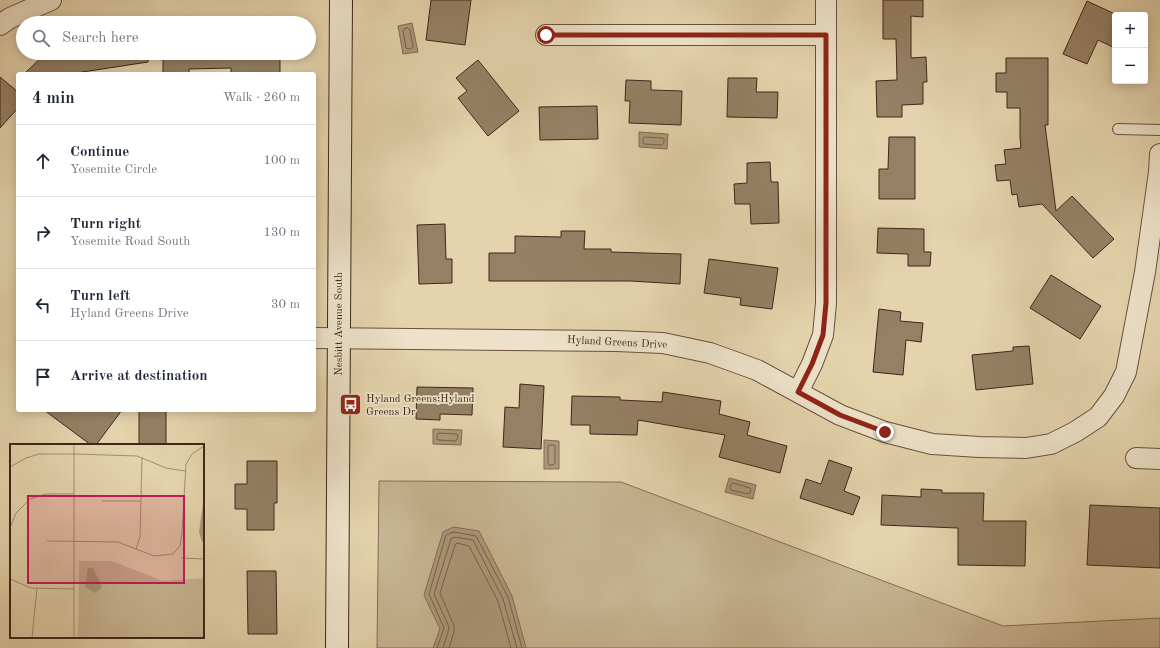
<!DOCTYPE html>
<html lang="en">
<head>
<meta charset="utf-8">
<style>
  :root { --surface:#fff; --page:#f6f6f7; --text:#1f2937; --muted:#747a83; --line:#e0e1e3 }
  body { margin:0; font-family:"Old Standard TT",serif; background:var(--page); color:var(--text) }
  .controls { position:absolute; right:12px; top:12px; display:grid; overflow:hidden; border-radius:4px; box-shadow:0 2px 10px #0003 }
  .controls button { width:36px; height:36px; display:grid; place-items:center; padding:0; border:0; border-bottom:1px solid var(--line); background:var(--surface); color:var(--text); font:20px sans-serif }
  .stop { position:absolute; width:12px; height:12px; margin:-9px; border:3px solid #8f2418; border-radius:50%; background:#fff }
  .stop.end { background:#8f2418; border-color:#fff; box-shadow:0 1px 4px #0008 }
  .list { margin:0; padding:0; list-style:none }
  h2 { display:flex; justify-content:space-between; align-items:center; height:52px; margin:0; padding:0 16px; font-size:17px }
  h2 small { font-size:13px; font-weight:400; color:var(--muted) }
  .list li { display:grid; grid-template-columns:26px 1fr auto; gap:12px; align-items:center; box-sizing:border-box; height:72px; padding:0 16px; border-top:1px solid var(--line) }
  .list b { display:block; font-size:15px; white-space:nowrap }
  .list p { margin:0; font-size:13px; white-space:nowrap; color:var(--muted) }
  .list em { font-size:13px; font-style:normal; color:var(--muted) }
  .icon { flex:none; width:22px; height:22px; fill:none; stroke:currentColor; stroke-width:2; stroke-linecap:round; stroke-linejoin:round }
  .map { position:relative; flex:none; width:1160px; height:648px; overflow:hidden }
  .search { position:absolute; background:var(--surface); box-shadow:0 2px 10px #0003; left:16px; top:16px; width:300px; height:44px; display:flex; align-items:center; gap:10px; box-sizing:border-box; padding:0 14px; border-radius:22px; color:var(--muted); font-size:15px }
  .panel { position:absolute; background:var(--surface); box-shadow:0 2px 10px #0003; left:16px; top:72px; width:300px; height:340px; border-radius:4px }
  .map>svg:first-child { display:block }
  .green { fill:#c8b693; stroke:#846e56 }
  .water { fill:#ac987a; stroke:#816a53 }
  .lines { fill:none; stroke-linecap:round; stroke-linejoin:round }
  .shore { stroke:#765f4a; stroke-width:1 }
  .building { fill:#958065; stroke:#402619 }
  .lane-casing { stroke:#69513e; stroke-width:12 }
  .street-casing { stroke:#69513e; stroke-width:22 }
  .secondary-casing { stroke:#402619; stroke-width:24 }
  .lane { stroke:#ede2c9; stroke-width:10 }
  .street { stroke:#ede2c9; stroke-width:20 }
  .secondary { stroke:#ede2c9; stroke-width:22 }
  .route { stroke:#8f2418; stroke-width:5 }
  .labels { text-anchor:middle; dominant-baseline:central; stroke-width:3.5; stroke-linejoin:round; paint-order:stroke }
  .street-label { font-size:11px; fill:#402619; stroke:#ede2c9 }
  .poi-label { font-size:11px; fill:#402619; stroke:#ede2c9; text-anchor:start }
  .inset-road { fill:none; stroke:#a28e71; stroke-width:1 }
  .view { fill:#c2185b; fill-opacity:0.15; stroke:#c2185b; stroke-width:2 }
  .inset-edge { fill:none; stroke:#402619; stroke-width:2 }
</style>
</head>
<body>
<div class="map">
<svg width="1160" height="648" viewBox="0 0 1160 648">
  <rect width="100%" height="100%" fill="#e4d3ac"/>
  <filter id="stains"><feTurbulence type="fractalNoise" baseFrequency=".005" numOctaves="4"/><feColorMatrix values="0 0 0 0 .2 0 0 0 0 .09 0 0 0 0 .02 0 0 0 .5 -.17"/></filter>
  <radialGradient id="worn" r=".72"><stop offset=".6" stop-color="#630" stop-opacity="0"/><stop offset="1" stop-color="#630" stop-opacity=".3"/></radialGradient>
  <path class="green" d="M 379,481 L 621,482 L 1003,626 L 1160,618 L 1160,648 L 377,648 Z"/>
  <path class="water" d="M 412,23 L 418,52 L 403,54 L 398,26 Z
    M 639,132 L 668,134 L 667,149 L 639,147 Z
    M 433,429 L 462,430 L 461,445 L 433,444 Z
    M 544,440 L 559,441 L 559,469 L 544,469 Z
    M 729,478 L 756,485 L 753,499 L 725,492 Z
    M 453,527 L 479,531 L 512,596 L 526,648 L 433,648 L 440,629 L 424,595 L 443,532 Z"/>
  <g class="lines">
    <path class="shore" d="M 408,28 L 410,30 L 413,47 L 412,48 L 408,49 L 406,48 L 403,31 L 404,29 Z
      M 645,137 L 663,138 L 664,139 L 664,143 L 662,145 L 644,144 L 643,142 L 643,139 Z
      M 439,433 L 456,434 L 458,435 L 457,439 L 456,441 L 438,440 L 437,439 L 437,435 Z
      M 550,445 L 554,445 L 555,446 L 555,463 L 553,465 L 549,465 L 548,463 L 548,446 Z
      M 733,483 L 750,488 L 751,489 L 750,493 L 748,494 L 731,490 L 730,488 L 731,484 Z
      M 437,648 L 444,628 L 429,594 L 446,535 L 454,532 L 476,536 L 508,597 L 522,648
      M 443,648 L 448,632 L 449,627 L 434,594 L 451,539 L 454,537 L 473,540 L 503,599 L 517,648
      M 449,648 L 454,632 L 454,626 L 440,593 L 455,545 L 457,543 L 469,546 L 498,601 L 511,648"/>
  </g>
  <path class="building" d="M 431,0 L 471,0 L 465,45 L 426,40 Z
    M 883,0 L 923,0 L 923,17 L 911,16 L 911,58 L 926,57 L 927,82 L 923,82 L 923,104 L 902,105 L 902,117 L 877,117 L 876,81 L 897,80 L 896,39 L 883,39 Z
    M 1087,1 L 1115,14 L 1115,48 L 1098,40 L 1087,64 L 1063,54 Z
    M 46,53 L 148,53 L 148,62 L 76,73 L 75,74 L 24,74 Z
    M 163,53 L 280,53 L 280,74 L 231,74 L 231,68 L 189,69 L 189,74 L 163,74 Z
    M 1006,58 L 1048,58 L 1048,125 L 1045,125 L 1056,211 L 1072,196 L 1114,239 L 1093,258 L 1042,204 L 1019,207 L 1017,194 L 1012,195 L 1010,180 L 997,181 L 995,165 L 1006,164 L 1004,150 L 1021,148 L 1020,137 L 1020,108 L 1007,108 L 1007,92 L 996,92 L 996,73 L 1006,73 Z
    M 478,60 L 519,111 L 488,136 L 458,98 L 467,91 L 456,78 Z
    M 0,77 L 18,92 L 18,108 L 0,128 Z
    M 728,78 L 757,78 L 756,92 L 778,92 L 777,118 L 727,117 Z
    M 626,80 L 651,81 L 651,90 L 682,91 L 681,125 L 629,123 L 630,101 L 625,101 Z
    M 597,106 L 598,139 L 540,140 L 539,107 Z
    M 889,137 L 915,137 L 915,199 L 879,199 L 879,169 L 888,169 Z
    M 770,162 L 771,182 L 778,182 L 779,223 L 751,224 L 750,204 L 735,204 L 734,184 L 747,183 L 747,163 Z
    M 445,224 L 446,259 L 452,259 L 452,283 L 419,284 L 417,225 Z
    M 878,228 L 924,229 L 924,252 L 931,252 L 930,266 L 908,266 L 908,254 L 877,253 Z
    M 561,231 L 585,231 L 584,249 L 611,249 L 611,252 L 681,254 L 680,284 L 631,281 L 489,281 L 489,253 L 515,253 L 515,236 L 561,237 Z
    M 709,259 L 778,268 L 772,309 L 740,305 L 741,298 L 704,293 Z
    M 1051,275 L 1101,306 L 1080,339 L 1030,308 Z
    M 879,309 L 901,312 L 900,321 L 923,323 L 921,342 L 906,340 L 903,375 L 873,372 Z
    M 1029,346 L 1033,384 L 976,390 L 972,355 L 1013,351 L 1013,347 Z
    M 520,384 L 544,386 L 541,449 L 503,447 L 505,407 L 519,408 Z
    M 417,387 L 473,388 L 472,415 L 440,414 L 440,420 L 416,419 Z
    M 663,392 L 721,401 L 719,414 L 750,422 L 747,435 L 787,446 L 780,473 L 719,457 L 725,435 L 638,420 L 637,435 L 590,434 L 590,425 L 571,425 L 572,396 L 620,397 L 620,400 L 662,402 Z
    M 44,410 L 122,410 L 96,445 L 91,445 Z
    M 139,411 L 166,411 L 166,445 L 139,445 Z
    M 829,460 L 852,468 L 844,491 L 860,497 L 853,515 L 800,498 L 806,479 L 821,484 Z
    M 247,461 L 277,461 L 277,503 L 274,503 L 274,530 L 247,530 L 247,509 L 235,509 L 235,484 L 247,484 Z
    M 921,489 L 942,490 L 942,493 L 984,493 L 983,521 L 1026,521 L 1025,566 L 958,565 L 958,528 L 881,525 L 882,495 L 921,497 Z
    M 1090,505 L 1160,508 L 1160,568 L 1087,565 Z
    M 247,571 L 276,571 L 277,634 L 248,634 Z"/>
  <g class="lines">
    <defs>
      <path id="lane" d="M 1118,129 L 1160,130"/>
      <path id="street" d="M 0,25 L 10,18 L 51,0
        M 546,35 L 826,35
        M 314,338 L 616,341 L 663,343 L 710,353 L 757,370 L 840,415 L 885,432 L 932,444 L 979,447 L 1026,448 L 1051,444 L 1075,432 L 1098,417 L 1114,396 L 1126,372 L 1145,272 L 1159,172 L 1160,154
        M 798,392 L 812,364 L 823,335 L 826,303 L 826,0
        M 1136,458 L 1160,459"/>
      <path id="secondary" d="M 337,648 L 341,0"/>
    </defs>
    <use href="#lane" class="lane-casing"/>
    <use href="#street" class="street-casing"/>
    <use href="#secondary" class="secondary-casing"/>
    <use href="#lane" class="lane"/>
    <use href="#street" class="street"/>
    <use href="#secondary" class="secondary"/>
  </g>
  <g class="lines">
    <path class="route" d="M 546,35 L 826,35 L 826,303 L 823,335 L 812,364 L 798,392 L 840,415 L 885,432"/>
  </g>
  <defs>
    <symbol id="bus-square" viewBox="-11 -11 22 22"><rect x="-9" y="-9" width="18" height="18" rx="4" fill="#8f2418" stroke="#ede2c9"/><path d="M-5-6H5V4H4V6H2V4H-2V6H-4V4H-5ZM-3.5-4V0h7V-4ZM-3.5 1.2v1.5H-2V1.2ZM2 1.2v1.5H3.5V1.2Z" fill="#fff"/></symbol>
  </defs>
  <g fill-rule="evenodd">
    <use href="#bus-square" x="338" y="392" width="25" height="25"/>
  </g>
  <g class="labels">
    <g class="street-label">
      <text transform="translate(339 324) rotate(-90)">Nesbitt Avenue South</text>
      <text transform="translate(617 343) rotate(3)">Hyland Greens Drive</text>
    </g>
    <g class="poi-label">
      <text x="366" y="399">Hyland Greens;Hyland<tspan x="366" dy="13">Greens Dr</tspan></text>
    </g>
  </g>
  <g transform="translate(10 444)">
    <rect width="194" height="194" fill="#e4d3ac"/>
    <path d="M 69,117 L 102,117 L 153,137 L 194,134 L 194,194 L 68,194 Z" fill="#c8b693"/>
    <path d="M 194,53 L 194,97 L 192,98 L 189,88 ZM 78,124 L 83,124 L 92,143 L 85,149 L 75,143 Z" fill="#ac987a"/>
    <path class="inset-road" d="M 0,23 L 16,14 L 29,10 L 64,10 L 127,12 L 156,24 L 175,27M 92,57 L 130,57M 0,84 L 6,69 L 20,55 L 36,50 L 64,50M 37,97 L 108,98 L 144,112 L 163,110 L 170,102 L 172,89 L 176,20 L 182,10 L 194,2M 126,105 L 130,93 L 132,13M 171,114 L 194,115M 0,135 L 21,144 L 64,145M 22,194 L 27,144M 64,194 L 64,0"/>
    <path class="view" d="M 18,52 L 174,52 L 174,139 L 18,139 Z"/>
    <rect width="194" height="194" class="inset-edge"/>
  </g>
  <rect width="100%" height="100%" filter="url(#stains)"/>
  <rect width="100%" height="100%" fill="url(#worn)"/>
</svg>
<div class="controls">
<button>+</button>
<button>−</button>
</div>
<div class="stop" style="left:546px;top:35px"></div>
<div class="stop end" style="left:885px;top:432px"></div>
<div class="search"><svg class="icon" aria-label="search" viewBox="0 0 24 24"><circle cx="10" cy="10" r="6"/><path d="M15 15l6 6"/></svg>Search here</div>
<section class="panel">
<h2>4 min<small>Walk · 260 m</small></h2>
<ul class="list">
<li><svg class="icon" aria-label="ahead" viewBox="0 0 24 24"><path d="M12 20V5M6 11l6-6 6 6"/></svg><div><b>Continue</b><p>Yosemite Circle</p></div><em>100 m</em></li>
<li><svg class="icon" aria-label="right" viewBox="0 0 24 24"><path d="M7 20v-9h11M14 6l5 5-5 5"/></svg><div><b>Turn right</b><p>Yosemite Road South</p></div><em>130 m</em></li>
<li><svg class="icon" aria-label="left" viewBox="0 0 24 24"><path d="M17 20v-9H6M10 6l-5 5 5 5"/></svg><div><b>Turn left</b><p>Hyland Greens Drive</p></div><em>30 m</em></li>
<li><svg class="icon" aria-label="arrive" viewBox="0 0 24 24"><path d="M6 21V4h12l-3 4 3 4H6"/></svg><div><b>Arrive at destination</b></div></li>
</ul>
</section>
</div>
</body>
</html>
